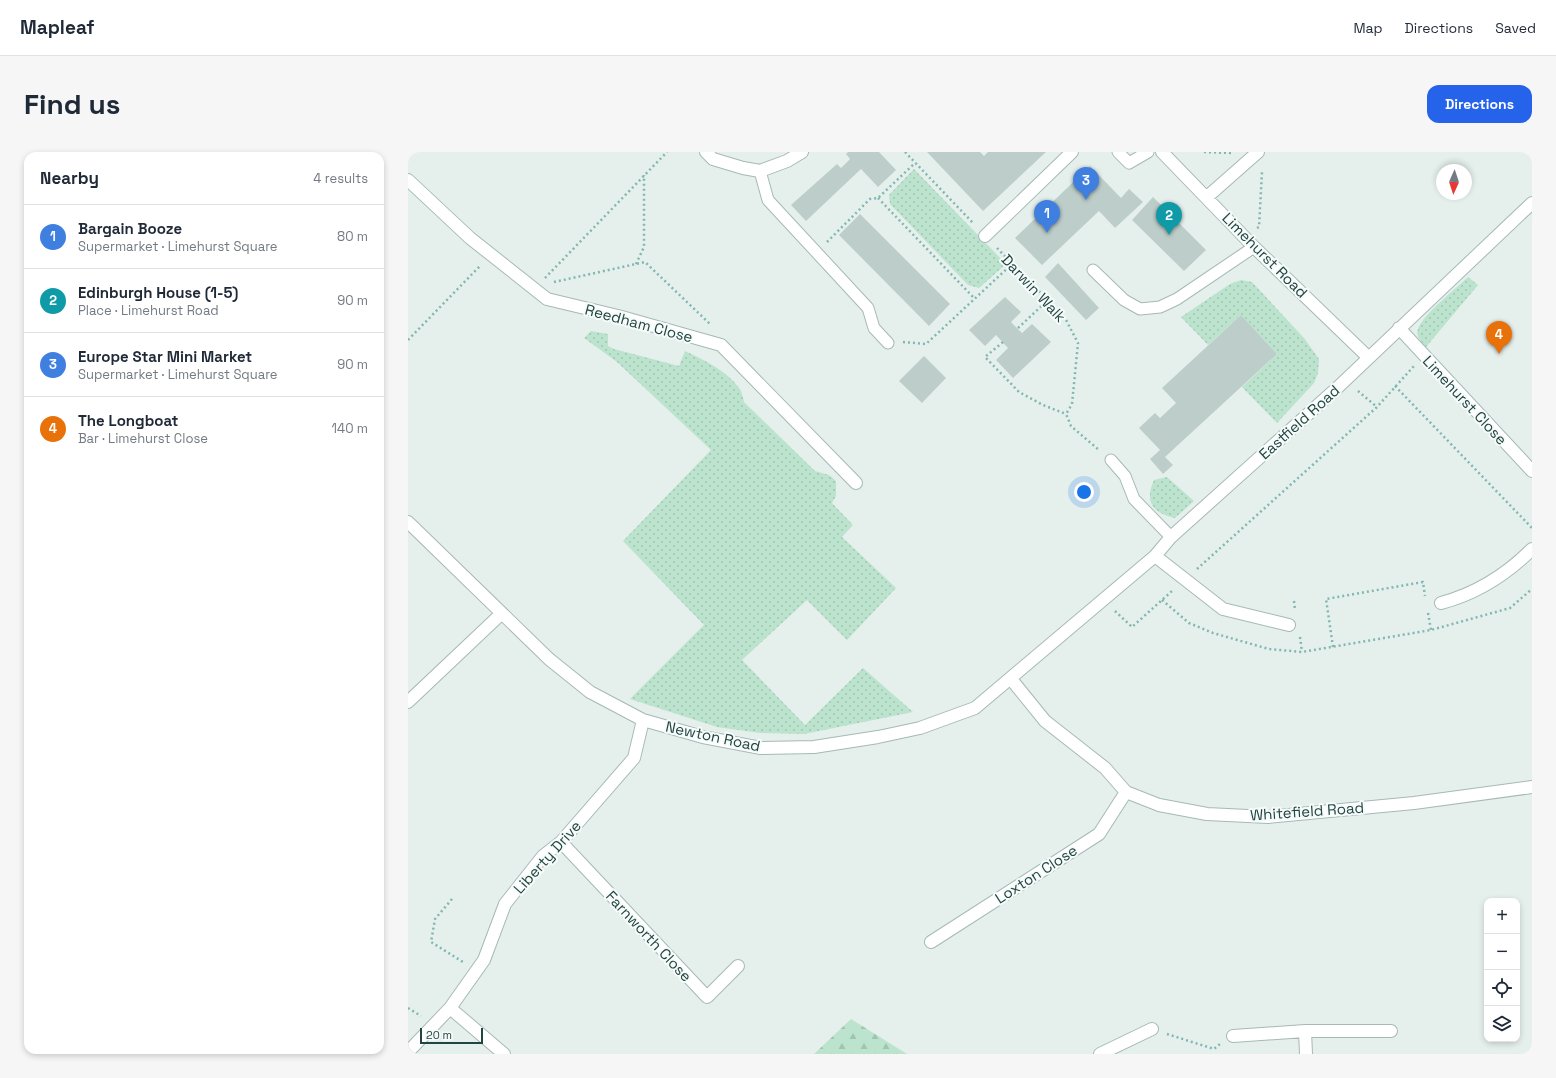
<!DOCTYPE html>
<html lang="en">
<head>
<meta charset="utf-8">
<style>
  :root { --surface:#fff; --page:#f6f6f7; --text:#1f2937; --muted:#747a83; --line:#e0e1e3; --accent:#2563eb }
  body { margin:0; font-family:"Space Grotesk",sans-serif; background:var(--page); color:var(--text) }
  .controls { position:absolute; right:12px; bottom:12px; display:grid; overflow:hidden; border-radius:8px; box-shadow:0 2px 6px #0003 }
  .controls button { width:36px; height:36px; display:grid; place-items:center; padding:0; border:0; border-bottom:1px solid var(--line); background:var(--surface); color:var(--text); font:20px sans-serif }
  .compass { position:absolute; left:1028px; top:12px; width:36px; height:36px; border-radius:50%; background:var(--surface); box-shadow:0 2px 6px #0003; rotate:183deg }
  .scale { position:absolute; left:12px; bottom:10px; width:63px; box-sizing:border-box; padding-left:4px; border:2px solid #214541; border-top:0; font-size:11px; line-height:14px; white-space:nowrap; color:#214541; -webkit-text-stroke:3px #f6fbfa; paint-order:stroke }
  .you { position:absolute; left:676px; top:340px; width:14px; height:14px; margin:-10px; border:3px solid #fff; border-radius:50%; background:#1a73e8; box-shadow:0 0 0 6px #1a73e833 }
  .badge { display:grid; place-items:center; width:26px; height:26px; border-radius:50%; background:var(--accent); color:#fff; font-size:13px; font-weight:700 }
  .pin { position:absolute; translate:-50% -33px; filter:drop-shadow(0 1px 2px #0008) }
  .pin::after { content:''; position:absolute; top:21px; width:14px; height:12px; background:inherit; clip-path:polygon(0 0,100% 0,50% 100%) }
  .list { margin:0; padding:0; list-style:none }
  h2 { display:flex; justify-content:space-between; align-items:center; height:52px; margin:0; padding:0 16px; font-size:17px }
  h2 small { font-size:13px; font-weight:400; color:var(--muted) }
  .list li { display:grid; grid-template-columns:26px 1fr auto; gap:12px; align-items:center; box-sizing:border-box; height:64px; padding:0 16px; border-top:1px solid var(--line) }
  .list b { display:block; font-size:15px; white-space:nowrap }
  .list p { margin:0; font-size:13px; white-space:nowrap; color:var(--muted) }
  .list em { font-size:13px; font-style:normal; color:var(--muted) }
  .icon { flex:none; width:22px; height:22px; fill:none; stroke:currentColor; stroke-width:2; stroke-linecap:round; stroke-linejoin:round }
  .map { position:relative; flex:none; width:1124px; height:902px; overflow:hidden; border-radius:12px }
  header { display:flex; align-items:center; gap:24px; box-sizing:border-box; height:56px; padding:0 20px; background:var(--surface); border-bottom:1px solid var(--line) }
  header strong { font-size:19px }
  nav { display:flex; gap:22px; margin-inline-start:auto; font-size:14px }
  .intro { display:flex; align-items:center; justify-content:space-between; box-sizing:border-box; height:96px; padding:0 24px }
  h1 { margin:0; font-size:28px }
  .button { padding:10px 18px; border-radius:12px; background:var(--accent); color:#fff; font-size:14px; font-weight:700 }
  main { display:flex; gap:24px; padding:0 24px }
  aside { flex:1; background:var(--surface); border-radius:12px; box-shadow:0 2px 6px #0003 }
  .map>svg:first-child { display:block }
  .grass { fill:url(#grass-dots) }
  .forest { fill:url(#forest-firs) }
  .building { fill:#bdceca }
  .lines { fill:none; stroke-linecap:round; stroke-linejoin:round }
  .service-casing { stroke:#a6b9b6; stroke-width:13 }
  .pedestrian-casing { stroke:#a6b9b6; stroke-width:14 }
  .minor-casing { stroke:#a6b9b6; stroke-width:14 }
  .path { stroke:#81b7b0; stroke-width:2.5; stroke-dasharray:2 3; stroke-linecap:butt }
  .service { stroke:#fff; stroke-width:11 }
  .pedestrian { stroke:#fff; stroke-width:12 }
  .minor { stroke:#fff; stroke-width:12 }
  .labels { text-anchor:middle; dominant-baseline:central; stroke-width:4; stroke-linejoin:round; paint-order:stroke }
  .street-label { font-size:15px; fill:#214541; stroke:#f6fbfa }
</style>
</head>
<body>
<header>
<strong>Mapleaf</strong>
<nav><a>Map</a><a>Directions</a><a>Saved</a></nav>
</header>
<div class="intro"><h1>Find us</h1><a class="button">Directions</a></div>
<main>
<aside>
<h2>Nearby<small>4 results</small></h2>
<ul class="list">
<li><span class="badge" style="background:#3f7fe0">1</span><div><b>Bargain Booze</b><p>Supermarket · Limehurst Square</p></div><em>80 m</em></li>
<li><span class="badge" style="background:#0f9aa8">2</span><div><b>Edinburgh House (1-5)</b><p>Place · Limehurst Road</p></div><em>90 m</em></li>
<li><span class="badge" style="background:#3f7fe0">3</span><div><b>Europe Star Mini Market</b><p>Supermarket · Limehurst Square</p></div><em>90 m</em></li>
<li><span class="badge" style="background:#e8710a">4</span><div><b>The Longboat</b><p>Bar · Limehurst Close</p></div><em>140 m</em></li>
</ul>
</aside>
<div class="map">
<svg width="1124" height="902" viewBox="0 0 1124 902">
  <defs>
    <pattern id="grass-dots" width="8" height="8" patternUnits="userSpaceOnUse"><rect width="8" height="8" fill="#bce3cd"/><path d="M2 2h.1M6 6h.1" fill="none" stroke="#a1c4b1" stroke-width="1.8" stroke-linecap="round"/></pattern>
    <pattern id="forest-firs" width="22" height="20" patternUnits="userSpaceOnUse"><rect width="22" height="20" fill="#bce3cd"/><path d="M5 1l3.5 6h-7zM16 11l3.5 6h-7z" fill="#a1c4b1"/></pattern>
  </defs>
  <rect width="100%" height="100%" fill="#e5f0ed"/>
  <path class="grass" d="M 506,17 L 598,112 L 571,136 L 560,133 L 482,52 L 481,43 Z
    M 1060,125 L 1070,133 L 1018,195 C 1014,190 1007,184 1010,177 C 1014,163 1049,136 1060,125 Z
    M 833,128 L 844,130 L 896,186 L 911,207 L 910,221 L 906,231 L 869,271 L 834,235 L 869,202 L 833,163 L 800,193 L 773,165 L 822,132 Z
    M 183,179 L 200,182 L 200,194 L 206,197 L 271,214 L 277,199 C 296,208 318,218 331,236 C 334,239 335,246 336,250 L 407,319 L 421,323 L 428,329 L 428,344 L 424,351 L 445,373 L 434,385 L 488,436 L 439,488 L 399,448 L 334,508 L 397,573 L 455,516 L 505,560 L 396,582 L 352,581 L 309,575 L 222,547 L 296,473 L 215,389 L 303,298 L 209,210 L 176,186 Z
    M 759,325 L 786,349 L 767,366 C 745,361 736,350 746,328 Z"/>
  <path class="forest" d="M 443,867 L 499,902 L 406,902 Z"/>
  <path class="building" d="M 440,0 L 471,0 L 488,18 L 470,35 L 453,17 L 398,69 L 383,53 L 429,12 L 433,16 L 442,7 L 438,2 Z
    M 519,0 L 572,0 L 576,4 L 580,0 L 638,0 L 575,59 Z
    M 682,14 L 713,46 L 721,37 L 735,50 L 707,76 L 691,59 L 634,113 L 607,86 Z
    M 745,45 L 798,98 L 776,119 L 724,68 Z
    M 452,62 L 542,152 L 521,174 L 431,83 Z
    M 650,111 L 691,156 L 678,168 L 637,125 Z
    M 597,145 L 613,160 L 603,170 L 614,181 L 624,172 L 643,190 L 605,226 L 588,208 L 600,196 L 588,183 L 577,194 L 561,178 Z
    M 833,163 L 869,202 L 757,305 L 765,313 L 755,322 L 742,307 L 752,298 L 731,276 L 747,261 L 752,266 L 768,251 L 754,236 Z
    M 516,204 L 538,226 L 514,251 L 491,229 Z"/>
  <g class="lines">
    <defs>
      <path id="service" d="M 710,0 L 721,11 L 740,0
        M 352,19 L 360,48 L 460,156 L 466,176 L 480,191
        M 685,118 L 716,148 L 732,157 L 752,155 L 769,147 L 846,95
        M 703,308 L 717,324 L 726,347 L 763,385"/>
      <path id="pedestrian" d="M 577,84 L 664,0"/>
      <path id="minor" d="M 298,0 L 305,7 L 335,16 L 352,19 L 379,9 L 394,0
        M 754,0 L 846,95 L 960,205
        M 0,28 L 62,86 L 139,147 L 210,164 L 313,193 L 448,331
        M 799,45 L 850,0
        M 991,176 L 1124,319
        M 0,370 L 141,507 L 182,540 L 235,568 L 295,585 L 353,596 L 406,595 L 470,585 L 512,576 L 567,556 L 747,404 L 763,385 L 928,237 L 1124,51
        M 747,404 L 815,457 L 881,473
        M 1033,451 C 1067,442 1099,422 1124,397
        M 603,527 L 637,569 L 697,616 L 718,640 L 751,653 L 799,662 L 860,665 L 1006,651 L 1124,635
        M 0,550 L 93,462
        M 153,690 L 299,845 L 330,814
        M 523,790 L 691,682 L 718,640
        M 42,856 L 96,902
        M 897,879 L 898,902
        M 825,884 L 897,879 L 983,879
        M 0,900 L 42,856 L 76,808 L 97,752 L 135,704 L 153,690 L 226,606 L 235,568
        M 692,902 L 744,877"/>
    </defs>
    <use href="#service" class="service-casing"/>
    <use href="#pedestrian" class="pedestrian-casing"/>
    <use href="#minor" class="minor-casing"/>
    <path class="path" d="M 497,0 L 566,72
      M 796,0 L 823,1
      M 470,46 L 567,147
      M 849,76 L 851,75 L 854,20
      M 419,90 L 462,47 L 470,46 L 507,11
      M 589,96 L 657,166 L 670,191 L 664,252 L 658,262 L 663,274 L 691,298
      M 228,112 L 236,95 L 236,23
      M 137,126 L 259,0
      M 146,130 L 237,110 L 302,172
      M 610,176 L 640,148
      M 0,188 L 72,114
      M 495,190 L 518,192 L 604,112
      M 595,190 L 577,205 L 611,240 L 635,253 L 658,262
      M 987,234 L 1124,376
      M 950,239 L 969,255
      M 789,417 L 969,255 L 1006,214
      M 754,448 L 781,471 L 805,481 L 861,497 L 894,500 L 1023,478 L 1102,456 L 1124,437
      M 886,449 L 887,458
      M 707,459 L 724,475 L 764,439
      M 1020,461 L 1023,478
      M 892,485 L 894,500
      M 925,495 L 918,447 L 1015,430 L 1017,444
      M 44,747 L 27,767 L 23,790 L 55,810
      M 0,856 L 13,864
      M 759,882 L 806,897 L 812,892"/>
    <use href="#service" class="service"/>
    <use href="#pedestrian" class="pedestrian"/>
    <use href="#minor" class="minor"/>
  </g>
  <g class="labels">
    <g class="street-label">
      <text transform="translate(857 103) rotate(45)">Limehurst Road</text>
      <text transform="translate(626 136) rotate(47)">Darwin Walk</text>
      <text transform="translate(231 171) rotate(15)">Reedham Close</text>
      <text transform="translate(1057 248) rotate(47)">Limehurst Close</text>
      <text transform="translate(891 270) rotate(-42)">Eastfield Road</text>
      <text transform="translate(305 584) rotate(12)">Newton Road</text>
      <text transform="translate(899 659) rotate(-4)">Whitefield Road</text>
      <text transform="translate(139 705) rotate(-48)">Liberty Drive</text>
      <text transform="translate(628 722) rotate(-33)">Loxton Close</text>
      <text transform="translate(241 784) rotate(47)">Farnworth Close</text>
    </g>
  </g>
</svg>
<div class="controls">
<button>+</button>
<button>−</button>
<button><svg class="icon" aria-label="locate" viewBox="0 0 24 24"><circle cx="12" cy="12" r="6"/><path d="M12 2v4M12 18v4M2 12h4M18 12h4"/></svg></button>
<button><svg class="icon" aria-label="layers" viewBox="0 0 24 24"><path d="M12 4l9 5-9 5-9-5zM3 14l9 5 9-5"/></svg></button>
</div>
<svg class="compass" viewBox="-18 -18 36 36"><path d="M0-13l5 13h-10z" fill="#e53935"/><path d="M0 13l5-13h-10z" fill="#747a83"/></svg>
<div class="scale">20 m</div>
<div class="you"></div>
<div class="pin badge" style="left:639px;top:81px;background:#3f7fe0">1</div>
<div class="pin badge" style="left:761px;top:83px;background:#0f9aa8">2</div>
<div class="pin badge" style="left:678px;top:48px;background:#3f7fe0">3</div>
<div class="pin badge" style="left:1091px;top:202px;background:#e8710a">4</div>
</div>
</main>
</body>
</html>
